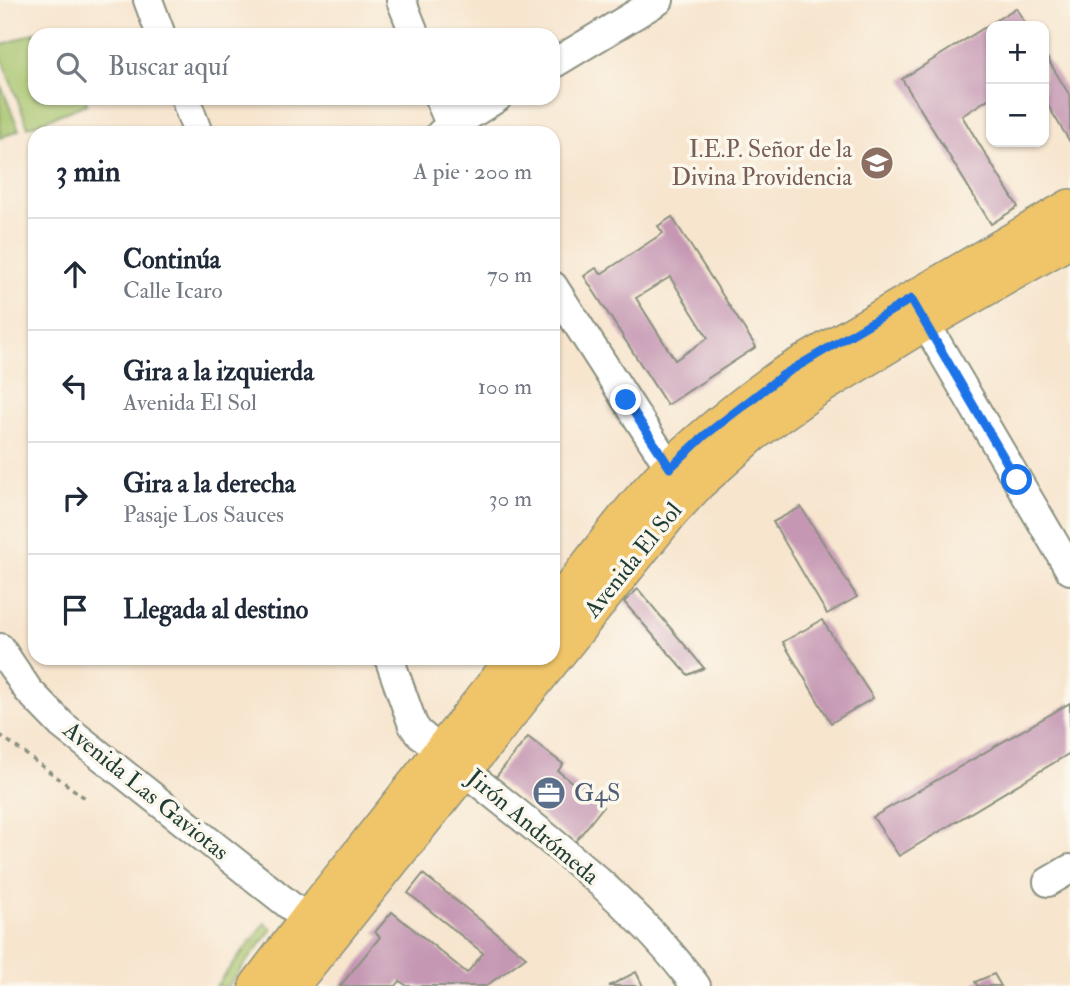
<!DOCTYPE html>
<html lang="es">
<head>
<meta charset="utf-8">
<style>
  :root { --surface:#fff; --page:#f2f2f3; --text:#1f2937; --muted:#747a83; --line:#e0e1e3 }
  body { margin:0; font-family:"IM FELL Double Pica",serif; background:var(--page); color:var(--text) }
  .controls { position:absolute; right:21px; top:21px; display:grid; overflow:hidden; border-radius:14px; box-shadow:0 2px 5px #0004 }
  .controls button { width:63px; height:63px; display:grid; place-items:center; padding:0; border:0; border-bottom:2px solid var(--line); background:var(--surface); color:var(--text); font:35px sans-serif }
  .stop { position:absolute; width:21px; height:21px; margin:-16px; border:5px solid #1a73e8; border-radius:50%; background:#fff }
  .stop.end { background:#1a73e8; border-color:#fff; box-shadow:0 2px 7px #0008 }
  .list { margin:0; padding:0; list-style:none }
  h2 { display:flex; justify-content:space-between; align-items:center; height:91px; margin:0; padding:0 28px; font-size:30px }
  h2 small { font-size:23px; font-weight:400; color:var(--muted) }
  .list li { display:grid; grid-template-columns:46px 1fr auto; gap:21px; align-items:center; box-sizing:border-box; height:112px; padding:0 28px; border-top:2px solid var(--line) }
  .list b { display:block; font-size:26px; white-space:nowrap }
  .list p { margin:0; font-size:23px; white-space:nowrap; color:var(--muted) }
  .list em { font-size:23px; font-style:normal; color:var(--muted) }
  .icon { flex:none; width:38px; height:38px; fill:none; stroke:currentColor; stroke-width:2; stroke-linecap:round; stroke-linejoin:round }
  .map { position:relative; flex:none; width:1070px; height:986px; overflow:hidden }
  .search { position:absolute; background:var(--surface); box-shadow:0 2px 5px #0004; left:28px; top:28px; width:532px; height:77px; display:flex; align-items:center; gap:18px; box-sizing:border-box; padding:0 24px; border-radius:21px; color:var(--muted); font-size:26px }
  .panel { position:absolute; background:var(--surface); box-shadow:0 2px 5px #0004; left:28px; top:126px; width:532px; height:539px; border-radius:21px }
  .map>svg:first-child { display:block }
  .green { fill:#a6c36a; stroke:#62804f; stroke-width:2 }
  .building { fill:#c597b3; fill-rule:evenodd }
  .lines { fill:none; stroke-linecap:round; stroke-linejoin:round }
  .minor-casing { stroke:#8b9181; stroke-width:32 }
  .major-casing { stroke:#8b9181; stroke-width:38 }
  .path { stroke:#8b9181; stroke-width:3.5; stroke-dasharray:5 5; stroke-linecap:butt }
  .minor { stroke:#fff; stroke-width:28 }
  .major { stroke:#f0c469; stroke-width:35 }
  .route { stroke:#1a73e8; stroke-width:9 }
  .labels { text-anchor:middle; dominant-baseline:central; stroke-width:7; stroke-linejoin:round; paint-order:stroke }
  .education-label { font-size:24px; fill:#785e54; stroke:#fbf7ec; text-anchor:end }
  .street-label { font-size:24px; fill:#1f3d34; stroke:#fbf7ec }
  .service-label { font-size:24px; fill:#4e5e75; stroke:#fbf7ec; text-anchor:start }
</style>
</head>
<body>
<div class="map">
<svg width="1070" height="986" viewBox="0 0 1070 986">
  <rect width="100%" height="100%" fill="#fbf7ec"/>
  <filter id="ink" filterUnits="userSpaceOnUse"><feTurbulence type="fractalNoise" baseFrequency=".0143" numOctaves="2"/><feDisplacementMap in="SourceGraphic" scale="14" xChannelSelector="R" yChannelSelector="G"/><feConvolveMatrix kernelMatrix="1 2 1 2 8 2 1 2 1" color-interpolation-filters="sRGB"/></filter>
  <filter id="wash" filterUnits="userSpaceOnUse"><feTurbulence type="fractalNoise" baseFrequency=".00686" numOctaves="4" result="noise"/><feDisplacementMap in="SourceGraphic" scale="28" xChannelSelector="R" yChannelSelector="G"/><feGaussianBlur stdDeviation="1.57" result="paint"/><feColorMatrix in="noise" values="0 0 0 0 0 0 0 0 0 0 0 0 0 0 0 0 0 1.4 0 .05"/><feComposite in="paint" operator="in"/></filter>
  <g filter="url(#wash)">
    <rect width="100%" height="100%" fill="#f7e5ce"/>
    <path class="green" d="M 57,24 L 61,35 L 35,35 L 35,98 L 85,98 L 87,104 L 28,127 L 0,54 L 0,46 Z
      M 0,83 L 19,130 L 0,138 Z
      M 265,923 L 272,929 L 228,986 L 216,986 Z"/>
    <g id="blocks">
      <path class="building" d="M 1016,8 L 1027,26 L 991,26 L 991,97 L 962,116 L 1018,207 L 991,224 L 902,79 Z
        M 1044,53 L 1070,96 L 1070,142 L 1044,99 Z
        M 672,217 L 756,347 L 667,405 L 584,276 L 596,268 L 601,274 L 663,233 L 658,226 ZM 670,277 L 708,338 L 675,360 L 636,298 Z
        M 801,507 L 857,597 L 827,614 L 773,522 Z
        M 638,589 L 704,668 L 688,675 L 624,602 Z
        M 822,620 L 873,698 L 831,723 L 783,642 Z
        M 1070,703 L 1070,753 L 899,856 L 873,817 Z
        M 528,737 L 563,764 L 558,771 L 603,807 L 575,842 L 495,778 Z
        M 423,874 L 526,957 L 486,986 L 407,986 L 400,981 L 396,986 L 340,986 L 380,937 L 375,932 L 392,912 L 467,973 L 483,953 L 408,893 Z
        M 636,972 L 643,986 L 609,986 Z
        M 994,974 L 1001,986 L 978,986 L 975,982 Z"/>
    </g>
  </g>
  <g filter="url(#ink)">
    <use href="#blocks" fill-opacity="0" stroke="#8b9181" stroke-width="2"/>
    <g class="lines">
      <defs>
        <path id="minor" d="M 148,0 L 161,35
          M 401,0 L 415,35
          M 553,64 L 659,0
          M 185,98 L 198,133
          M 439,98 L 454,133
          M 441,133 L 497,98
          M 553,286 L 670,468
          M 914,304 L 1070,570
          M 0,648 L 28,690 L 62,725 L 322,931
          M 389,658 L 413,725 L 418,732 C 512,814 621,884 696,986
          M 1048,882 L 1070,869"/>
        <path id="major" d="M 553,611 C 590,564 630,507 672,466 C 706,433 744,403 783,375 L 1070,207
          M 257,986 L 307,920 L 515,658
          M 291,986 L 672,511 L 698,483 L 753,434 L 813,391 L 926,322 L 1070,240"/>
      </defs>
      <use href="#minor" class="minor-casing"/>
      <use href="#major" class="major-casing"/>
      <path class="path" d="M 0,735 L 85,798"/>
      <use href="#minor" class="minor"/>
      <use href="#major" class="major"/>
    </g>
  </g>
  <g class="lines" filter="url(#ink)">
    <path class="route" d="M 626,400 L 670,468 L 704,436 L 783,375 L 911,299 L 1017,480"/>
  </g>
  <defs>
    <symbol id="school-disc" viewBox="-11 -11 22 22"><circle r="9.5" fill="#8d6e63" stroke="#fbf7ec"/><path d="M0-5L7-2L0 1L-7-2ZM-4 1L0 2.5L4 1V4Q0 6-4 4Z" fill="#fff"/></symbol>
    <symbol id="office-disc" viewBox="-11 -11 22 22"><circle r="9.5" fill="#5c6f8a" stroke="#fbf7ec"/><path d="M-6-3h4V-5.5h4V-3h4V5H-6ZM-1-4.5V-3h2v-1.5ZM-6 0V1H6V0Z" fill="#fff"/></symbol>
  </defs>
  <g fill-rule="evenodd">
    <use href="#school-disc" x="858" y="144" width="38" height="38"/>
    <use href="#office-disc" x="530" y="774" width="38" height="38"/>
  </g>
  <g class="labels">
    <g class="education-label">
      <text x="852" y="149">I.E.P. Señor de la<tspan x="852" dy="28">Divina Providencia</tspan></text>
    </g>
    <g class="street-label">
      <text transform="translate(633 560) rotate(-51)">Avenida El Sol</text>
      <text transform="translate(146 791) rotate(39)">Avenida Las Gaviotas</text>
      <text transform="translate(533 827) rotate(40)">Jirón Andrómeda</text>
    </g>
    <g class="service-label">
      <text x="574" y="793">G4S</text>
    </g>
  </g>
</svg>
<div class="controls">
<button>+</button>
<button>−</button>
</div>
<div class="stop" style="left:1017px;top:480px"></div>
<div class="stop end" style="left:626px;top:400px"></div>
<div class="search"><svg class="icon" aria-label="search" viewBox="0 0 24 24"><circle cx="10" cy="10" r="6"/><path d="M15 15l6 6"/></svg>Buscar aquí</div>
<section class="panel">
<h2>3 min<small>A pie · 200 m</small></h2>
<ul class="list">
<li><svg class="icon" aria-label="ahead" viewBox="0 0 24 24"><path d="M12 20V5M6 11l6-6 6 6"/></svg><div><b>Continúa</b><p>Calle Icaro</p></div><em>70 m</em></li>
<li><svg class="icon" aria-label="left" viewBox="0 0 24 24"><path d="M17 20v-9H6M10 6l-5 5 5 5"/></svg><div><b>Gira a la izquierda</b><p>Avenida El Sol</p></div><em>100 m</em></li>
<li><svg class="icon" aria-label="right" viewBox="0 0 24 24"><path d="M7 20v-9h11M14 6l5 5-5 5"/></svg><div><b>Gira a la derecha</b><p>Pasaje Los Sauces</p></div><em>30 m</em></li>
<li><svg class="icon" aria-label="arrive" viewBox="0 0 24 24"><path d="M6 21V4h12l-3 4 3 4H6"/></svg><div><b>Llegada al destino</b></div></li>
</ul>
</section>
</div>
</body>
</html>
